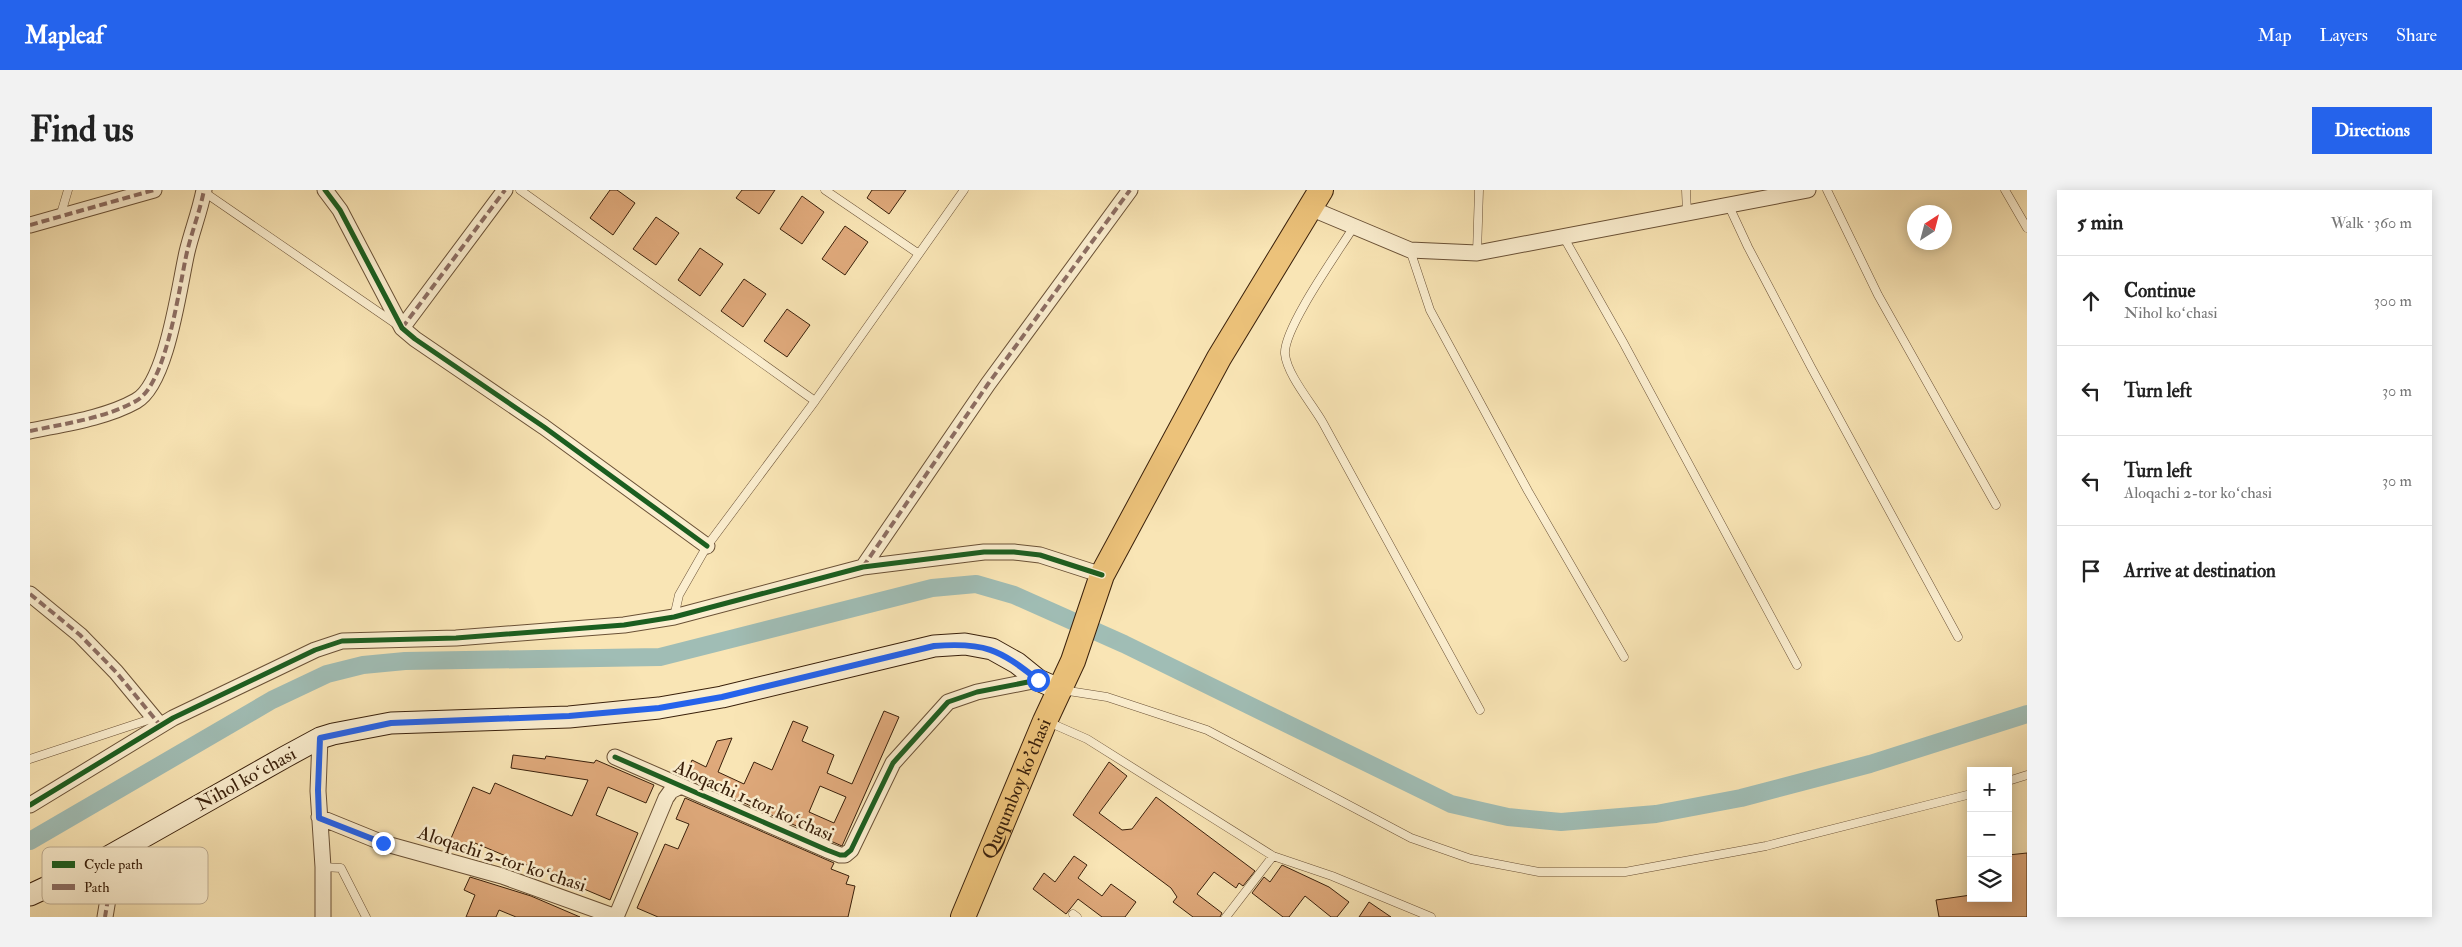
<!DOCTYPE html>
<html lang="en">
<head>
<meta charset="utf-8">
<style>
  :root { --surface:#fff; --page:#f2f2f2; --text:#222; --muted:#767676; --line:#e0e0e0; --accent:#2563eb }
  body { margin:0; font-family:"IM FELL Double Pica",serif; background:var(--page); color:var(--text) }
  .controls { position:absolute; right:15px; bottom:15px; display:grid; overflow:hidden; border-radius:0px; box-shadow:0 2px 12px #0003 }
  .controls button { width:45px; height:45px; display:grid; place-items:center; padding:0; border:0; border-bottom:1px solid var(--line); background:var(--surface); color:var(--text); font:25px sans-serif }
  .compass { position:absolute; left:1877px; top:15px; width:45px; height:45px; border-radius:50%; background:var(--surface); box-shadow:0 2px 12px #0003; rotate:36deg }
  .stop { position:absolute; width:15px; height:15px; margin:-11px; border:4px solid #2563eb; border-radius:50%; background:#fff }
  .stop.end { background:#2563eb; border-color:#fff; box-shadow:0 1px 5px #0008 }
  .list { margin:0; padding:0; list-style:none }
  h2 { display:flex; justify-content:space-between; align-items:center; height:65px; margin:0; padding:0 20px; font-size:21px }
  h2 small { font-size:16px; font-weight:400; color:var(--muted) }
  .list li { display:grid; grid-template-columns:32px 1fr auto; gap:15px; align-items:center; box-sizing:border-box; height:90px; padding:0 20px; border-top:1px solid var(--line) }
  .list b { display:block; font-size:19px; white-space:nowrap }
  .list p { margin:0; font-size:16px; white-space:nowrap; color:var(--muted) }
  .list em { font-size:16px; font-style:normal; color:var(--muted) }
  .icon { flex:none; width:28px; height:28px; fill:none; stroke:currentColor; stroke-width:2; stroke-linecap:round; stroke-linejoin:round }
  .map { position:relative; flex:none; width:1997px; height:727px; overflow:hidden; border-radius:0px }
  header { display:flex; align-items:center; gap:30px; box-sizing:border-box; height:70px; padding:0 25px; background:var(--accent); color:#fff }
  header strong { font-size:24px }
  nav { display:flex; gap:28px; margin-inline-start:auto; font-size:18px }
  .intro { display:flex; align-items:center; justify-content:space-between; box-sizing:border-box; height:120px; padding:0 30px }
  h1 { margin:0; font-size:35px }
  .button { padding:12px 22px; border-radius:0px; background:var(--accent); color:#fff; font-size:18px; font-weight:700 }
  main { display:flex; gap:30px; padding:0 30px }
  aside { flex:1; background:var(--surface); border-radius:0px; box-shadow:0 2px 12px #0003 }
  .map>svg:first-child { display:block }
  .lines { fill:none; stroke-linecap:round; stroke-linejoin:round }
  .canal { stroke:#a0bdb5; stroke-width:18 }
  .building { fill:#dfa97b; stroke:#3a200b; fill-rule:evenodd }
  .lane-casing { stroke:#6a5136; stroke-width:9 }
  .street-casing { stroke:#6a5136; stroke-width:17 }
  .secondary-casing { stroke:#3a200b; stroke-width:23 }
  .primary-casing { stroke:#3a200b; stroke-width:26 }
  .lane { stroke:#fbeecf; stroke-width:8 }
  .street { stroke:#fbeecf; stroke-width:15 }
  .secondary { stroke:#fbeecf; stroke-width:21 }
  .primary { stroke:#ecc27a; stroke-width:24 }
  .quiet { stroke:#8d6e63; stroke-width:4; stroke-dasharray:8 4; stroke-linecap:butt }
  .cycleway-casing { stroke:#fbeecf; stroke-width:8 }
  .cycleway { stroke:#1b5e20; stroke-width:5 }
  .route { stroke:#2563eb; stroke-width:6 }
  .labels { text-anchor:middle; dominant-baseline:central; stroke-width:5; stroke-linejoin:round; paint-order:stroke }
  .street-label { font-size:19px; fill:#3a200b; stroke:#fbeecf }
  .key { fill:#fbeecf; stroke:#c1b094; stroke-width:1 }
  .key-label { font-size:14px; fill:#3a200b }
</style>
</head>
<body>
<header>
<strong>Mapleaf</strong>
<nav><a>Map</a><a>Layers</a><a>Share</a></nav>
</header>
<div class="intro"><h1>Find us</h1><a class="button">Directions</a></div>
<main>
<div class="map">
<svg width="1997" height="727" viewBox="0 0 1997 727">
  <rect width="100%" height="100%" fill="#f9e5b5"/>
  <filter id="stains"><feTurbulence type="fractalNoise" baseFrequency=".004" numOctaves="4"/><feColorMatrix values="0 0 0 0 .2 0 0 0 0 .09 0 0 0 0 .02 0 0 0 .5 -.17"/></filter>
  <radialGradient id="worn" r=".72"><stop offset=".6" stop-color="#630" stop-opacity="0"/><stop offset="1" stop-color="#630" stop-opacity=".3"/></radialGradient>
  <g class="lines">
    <path class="canal" d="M 0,651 L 242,510 L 297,484 L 333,475 L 375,471 L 630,467 L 902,398 L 946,394 L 984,405 L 1094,454 L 1421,614 L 1478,627 L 1531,632 L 1626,624 L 1711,608 L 1840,574 L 1997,524"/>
  </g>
  <path class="building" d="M 580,0 L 587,0 L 605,13 L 583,45 L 560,28 Z
    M 712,0 L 745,0 L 729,24 L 706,8 Z
    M 842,0 L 876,0 L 859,24 L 837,8 Z
    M 772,6 L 794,22 L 772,54 L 750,39 Z
    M 626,27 L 649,43 L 626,75 L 603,59 Z
    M 815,36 L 838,52 L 815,85 L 792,69 Z
    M 670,58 L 693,74 L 670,106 L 648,90 Z
    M 714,89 L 736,104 L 713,137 L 691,121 Z
    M 757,119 L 780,135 L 757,167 L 734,151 Z
    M 854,521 L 869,527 L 812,656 L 655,587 L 662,570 L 676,577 L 687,551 L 702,548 L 688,582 L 714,594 L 724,572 L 742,580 L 763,531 L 778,537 L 772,551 L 804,565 L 797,583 L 822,594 ZM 790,596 L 816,607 L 804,633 L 779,622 Z
    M 483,565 L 515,569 L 516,566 L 564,573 L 566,570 L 624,595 L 616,613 L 578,597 L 566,625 L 608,643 L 580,710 L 445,653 L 442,662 L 419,653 L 443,597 L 460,604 L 465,593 L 542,626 L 558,590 L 481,578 Z
    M 1079,572 L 1097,586 L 1069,623 L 1092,640 L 1102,639 L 1126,607 L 1225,681 L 1213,696 L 1209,693 L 1206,698 L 1184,682 L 1167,704 L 1192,723 L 1190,727 L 1163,727 L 1143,712 L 1147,707 L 1141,698 L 1043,625 Z
    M 655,608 L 804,673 L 801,679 L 819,686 L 816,694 L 825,696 L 818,727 L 628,727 L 607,718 L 635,654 L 648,659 L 659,634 L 646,629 Z
    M 1997,663 L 1997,727 L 1909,727 L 1906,710 L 1941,705 L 1941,708 L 1978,708 L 1978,665 Z
    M 1044,666 L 1057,675 L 1048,688 L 1072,706 L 1081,694 L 1106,712 L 1095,727 L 1072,727 L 1048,709 L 1036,724 L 1003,699 L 1014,683 L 1025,692 Z
    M 1252,675 L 1299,697 L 1319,712 L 1307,727 L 1301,727 L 1275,706 L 1259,727 L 1253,727 L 1222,703 L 1234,687 L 1240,692 Z
    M 440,687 L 501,706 L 550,727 L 486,727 L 469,720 L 466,727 L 436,727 L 445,705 L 434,700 Z
    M 1339,712 L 1361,727 L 1329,727 Z"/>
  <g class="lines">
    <defs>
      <path id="lane" d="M 490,0 L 785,211
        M 795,0 L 889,64
        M 1656,0 L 1657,23
        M 1797,0 L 1848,105 L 1966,315
        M 1975,0 L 1997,38
        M 174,2 L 366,134
        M 1698,14 L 1718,57 L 1781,177 L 1928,447
        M 30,27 L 38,0
        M 1323,38 C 1308,62 1253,139 1255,164 C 1257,185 1283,215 1293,233 C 1346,329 1398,425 1450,520
        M 1533,46 L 1593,152 L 1767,475
        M 1380,60 L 1400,120 L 1498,301 L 1594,467
        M 1447,63 L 1449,0
        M 644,427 L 649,405 L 677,356 L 785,211 L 934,0
        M 1032,500 L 1077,507 L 1177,540 L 1381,648 L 1441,669 L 1509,682 L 1595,682 L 1736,656 L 1941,604
        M 1016,531 L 1057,549 L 1243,666 L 1302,686 L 1401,727
        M 0,569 L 124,528
        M 1978,591 L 1997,585
        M 293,677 L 311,678 L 336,727
        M 1043,724 L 1047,727
        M 1196,727 L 1243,666"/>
      <path id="street" d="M 295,0 L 310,20 L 372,138 L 385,149 L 514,237 L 677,356
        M 1280,18 L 1380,60 L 1447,63 L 1778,0
        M 0,35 L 124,0
        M 372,138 L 475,0
        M 0,241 C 33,234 76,228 106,211 C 137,194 149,97 157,62 C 162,41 170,21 174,0
        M 833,377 L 958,194 L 1100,0
        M 0,404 L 50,445 L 86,482 L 130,535
        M 290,548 L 288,601 L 293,677 L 293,727
        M 585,567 L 797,660 L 810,665 L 815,665 L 821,660 L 863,573 L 918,512 L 947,502 L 1008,490
        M 0,615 L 143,528 L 285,460 L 312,451 L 426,448 L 594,435 L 644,427 L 833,377 L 954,362 L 984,362 L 1010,365 L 1072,385
        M 289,627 L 353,653 L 472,686 L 586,727
        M 62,676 L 78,709 L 75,727
        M 586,727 L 636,608 L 641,601 L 651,596"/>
      <path id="secondary" d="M 0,705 L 62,676 L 255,567 L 290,548 L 303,544 L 361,533 L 539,527 L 629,518 L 692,507 L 904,456 L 935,454 L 962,459 L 987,473 L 1008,490 L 1031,500"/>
      <g id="primary">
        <path id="s1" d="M 933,727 L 1015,531 L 1043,471 L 1072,385 L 1189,168 L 1291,0"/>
      </g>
    </defs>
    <use href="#lane" class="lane-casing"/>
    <use href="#street" class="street-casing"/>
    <use href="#secondary" class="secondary-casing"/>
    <use href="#primary" class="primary-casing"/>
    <use href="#lane" class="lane"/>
    <use href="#street" class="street"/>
    <use href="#secondary" class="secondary"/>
    <use href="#primary" class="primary"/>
    <path class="quiet" d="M 0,35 L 124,0
      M 372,138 L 475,0
      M 0,241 C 33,234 76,228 106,211 C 137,194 149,97 157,62 C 162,41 170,21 174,0
      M 833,377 L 958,194 L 1100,0
      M 0,404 L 50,445 L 86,482 L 130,535
      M 62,676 L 78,709 L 75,727"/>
    <defs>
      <path id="cycleway" d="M 295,0 L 310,20 L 372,138 L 385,149 L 514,237 L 677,356
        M 585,567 L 797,660 L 810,665 L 815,665 L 821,660 L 863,573 L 918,512 L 947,502 L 1008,490
        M 0,615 L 143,528 L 285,460 L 312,451 L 426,448 L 594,435 L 644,427 L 833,377 L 954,362 L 984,362 L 1010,365 L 1072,385"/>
    </defs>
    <use href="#cycleway" class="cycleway-casing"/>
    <use href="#cycleway" class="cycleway"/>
  </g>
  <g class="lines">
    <path class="route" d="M 353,653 L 289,628 L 288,600 L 290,548 L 361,533 L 539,526 L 629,518 L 692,507 L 904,456 C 954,452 969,459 1008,490"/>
  </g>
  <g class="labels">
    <g class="street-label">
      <text transform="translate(216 589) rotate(-29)">Nihol koʻchasi</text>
      <text stroke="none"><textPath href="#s1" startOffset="139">Ququmboy ko'chasi</textPath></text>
      <text transform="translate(724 611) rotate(24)">Aloqachi 1-tor koʻchasi</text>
      <text transform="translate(472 669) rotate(18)">Aloqachi 2-tor koʻchasi</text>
    </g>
  </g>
  <rect x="12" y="657" width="166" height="57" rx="8" class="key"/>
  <rect x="22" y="671" width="23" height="7" fill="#1b5e20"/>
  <rect x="22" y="694" width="23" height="6" fill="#8d6e63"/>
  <g class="key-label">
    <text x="54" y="679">Cycle path</text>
    <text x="54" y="702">Path</text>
  </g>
  <rect width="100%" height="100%" filter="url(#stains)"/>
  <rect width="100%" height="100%" fill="url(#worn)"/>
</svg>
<div class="controls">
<button>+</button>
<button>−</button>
<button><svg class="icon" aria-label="layers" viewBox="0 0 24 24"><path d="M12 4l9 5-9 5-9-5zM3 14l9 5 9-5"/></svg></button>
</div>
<svg class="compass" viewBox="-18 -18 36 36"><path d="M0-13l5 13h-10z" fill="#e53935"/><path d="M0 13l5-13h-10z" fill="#767676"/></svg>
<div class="stop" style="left:1008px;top:490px"></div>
<div class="stop end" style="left:353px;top:653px"></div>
</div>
<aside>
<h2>5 min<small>Walk · 360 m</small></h2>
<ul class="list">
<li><svg class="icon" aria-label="ahead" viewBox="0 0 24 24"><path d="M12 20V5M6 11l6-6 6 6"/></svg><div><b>Continue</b><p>Nihol koʻchasi</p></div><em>300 m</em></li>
<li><svg class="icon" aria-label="left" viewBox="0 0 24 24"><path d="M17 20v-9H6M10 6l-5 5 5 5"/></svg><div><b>Turn left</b></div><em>30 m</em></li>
<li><svg class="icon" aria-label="left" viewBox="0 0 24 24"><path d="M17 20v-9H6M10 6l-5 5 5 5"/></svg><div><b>Turn left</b><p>Aloqachi 2-tor koʻchasi</p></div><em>30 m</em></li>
<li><svg class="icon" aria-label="arrive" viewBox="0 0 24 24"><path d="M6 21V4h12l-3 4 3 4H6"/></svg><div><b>Arrive at destination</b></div></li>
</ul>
</aside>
</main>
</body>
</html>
